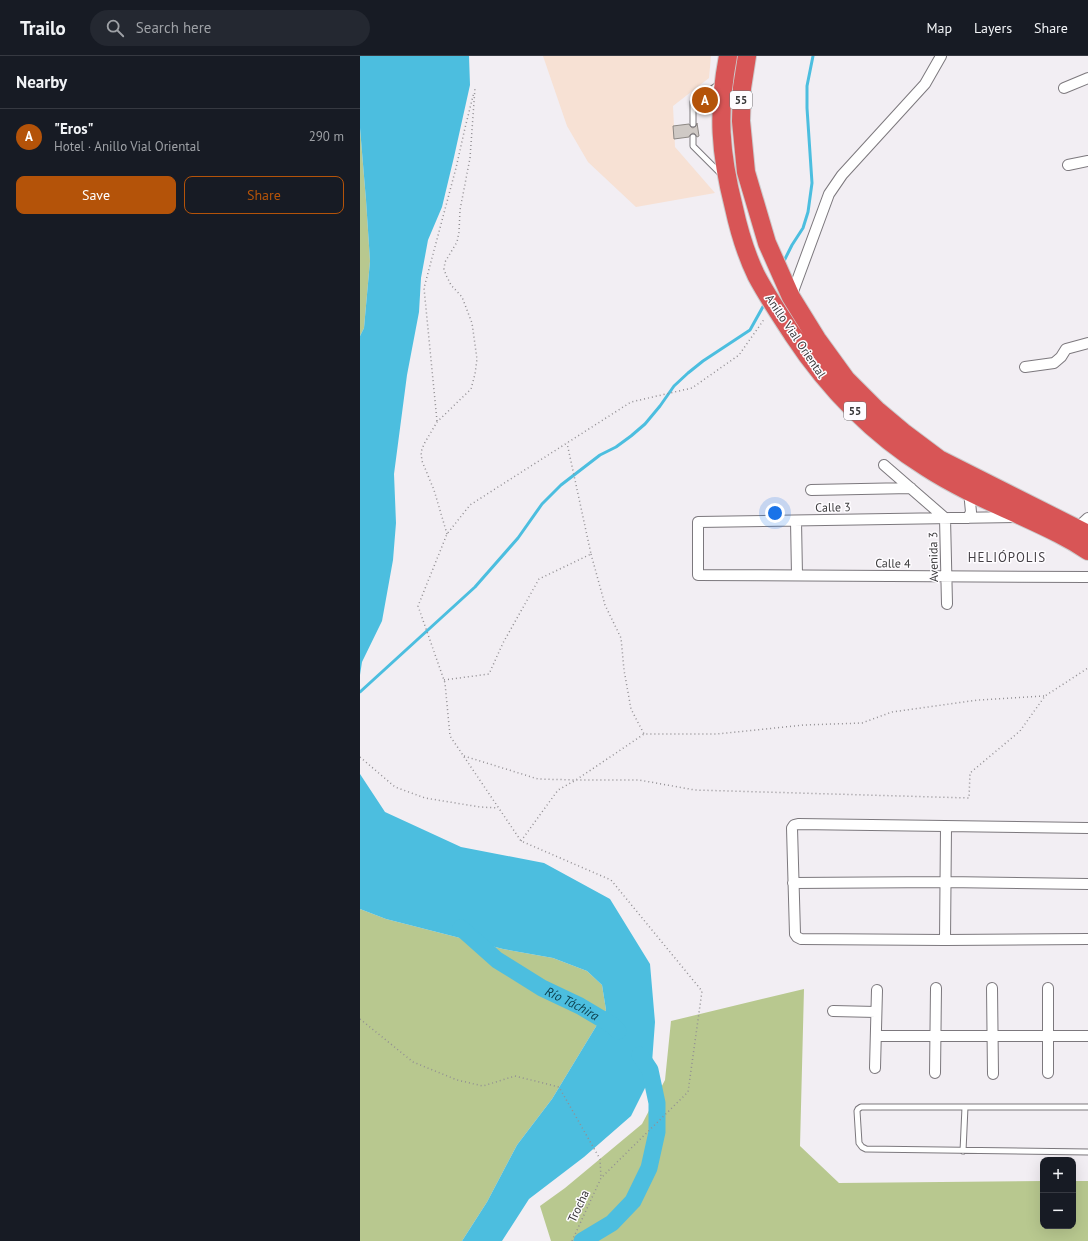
<!DOCTYPE html>
<html lang="en">
<head>
<meta charset="utf-8">
<style>
  :root { --surface:#171b24; --page:#242831; --text:#f1f3f6; --muted:#9ea1a6; --line:#363941; --accent:#b45309 }
  body { margin:0; font-family:"PT Sans",sans-serif; background:var(--page); color:var(--text) }
  .controls { position:absolute; right:12px; bottom:12px; display:grid; overflow:hidden; border-radius:8px; box-shadow:0 4px 16px #0002 }
  .controls button { width:36px; height:36px; display:grid; place-items:center; padding:0; border:0; border-bottom:1px solid var(--line); background:var(--surface); color:var(--text); font:20px sans-serif }
  .you { position:absolute; left:415px; top:457px; width:14px; height:14px; margin:-10px; border:3px solid #fff; border-radius:50%; background:#1a73e8; box-shadow:0 0 0 6px #1a73e833 }
  .badge { display:grid; place-items:center; width:26px; height:26px; border-radius:50%; background:var(--accent); color:#fff; font-size:13px; font-weight:700 }
  .pin { position:absolute; translate:-50% -50%; border:2px solid #fff; box-shadow:0 1px 4px #0006 }
  .list { margin:0; padding:0; list-style:none }
  h2 { display:flex; justify-content:space-between; align-items:center; height:52px; margin:0; padding:0 16px; font-size:17px }
  h2 small { font-size:13px; font-weight:400; color:var(--muted) }
  .list li { display:grid; grid-template-columns:26px 1fr auto; gap:12px; align-items:center; box-sizing:border-box; height:56px; padding:0 16px; border-top:1px solid var(--line) }
  .list b { display:block; font-size:15px; white-space:nowrap }
  .list p { margin:0; font-size:13px; white-space:nowrap; color:var(--muted) }
  .list em { font-size:13px; font-style:normal; color:var(--muted) }
  .actions { display:flex; gap:8px; padding:12px 16px }
  .actions a { flex:1; padding:9px 0; border:1px solid var(--accent); border-radius:8px; text-align:center; font-size:14px; color:var(--accent) }
  .actions .main { background:var(--accent); color:#fff }
  .icon { flex:none; width:22px; height:22px; fill:none; stroke:currentColor; stroke-width:2; stroke-linecap:round; stroke-linejoin:round }
  .map { position:relative; flex:none; width:728px; height:1185px; overflow:hidden }
  header { display:flex; align-items:center; gap:24px; box-sizing:border-box; height:56px; padding:0 20px; background:var(--surface); border-bottom:1px solid var(--line) }
  header strong { font-size:19px }
  nav { display:flex; gap:22px; margin-inline-start:auto; font-size:14px }
  .search { width:280px; height:36px; background:var(--page); display:flex; align-items:center; gap:10px; box-sizing:border-box; padding:0 14px; border-radius:22px; color:var(--muted); font-size:15px }
  main { display:flex }
  aside { flex:1; background:var(--surface) }
  .map>svg:first-child { display:block }
  .industrial { fill:#f7e1d4 }
  .green { fill:#b8c88f }
  .water { fill:#4cbedf }
  .lines { fill:none; stroke-linecap:round; stroke-linejoin:round }
  .stream { stroke:#4cbedf; stroke-width:3 }
  .river { stroke:#4cbedf; stroke-width:17 }
  .building { fill:#cfc9c5; stroke:#8d8884 }
  .lane-casing { stroke:#7c787d; stroke-width:7 }
  .street-casing { stroke:#7c787d; stroke-width:12 }
  .highway-casing { stroke:#cccbcc; stroke-width:20 }
  .path { stroke:#928f93; stroke-width:1.5; stroke-dasharray:1 3; stroke-linecap:butt }
  .lane { stroke:#fff; stroke-width:5 }
  .street { stroke:#fff; stroke-width:10 }
  .highway { stroke:#d85556; stroke-width:18 }
  .labels { text-anchor:middle; dominant-baseline:central; stroke-width:3; stroke-linejoin:round; paint-order:stroke }
  .shield { fill:#fefcff; stroke:#747375; stroke-width:1 }
  .shield-label { font-size:11px; font-weight:bold; fill:#39383a }
  .street-label { font-size:12px; fill:#39383a; stroke:#fefcff }
  .neighbourhood-label { font-size:13px; letter-spacing:1px; fill:#444045; stroke:#fefcff }
  .water-label { font-size:13px; font-style:italic; fill:#0d414f; stroke:#fefcff }
</style>
</head>
<body>
<header>
<strong>Trailo</strong>
<div class="search"><svg class="icon" aria-label="search" viewBox="0 0 24 24"><circle cx="10" cy="10" r="6"/><path d="M15 15l6 6"/></svg>Search here</div>
<nav><a>Map</a><a>Layers</a><a>Share</a></nav>
</header>
<main>
<aside>
<h2>Nearby<small></small></h2>
<ul class="list">
<li><span class="badge">A</span><div><b>&quot;Eros&quot;</b><p>Hotel · Anillo Vial Oriental</p></div><em>290 m</em></li>
</ul>
<div class="actions"><a class="main">Save</a><a>Share</a></div>
</aside>
<div class="map">
<svg width="728" height="1185" viewBox="0 0 728 1185">
  <rect width="100%" height="100%" fill="#f2eef3"/>
  <path class="industrial" d="M 183,0 L 351,0 L 349,22 L 313,50 L 315,91 L 355,137 L 276,151 L 228,106 L 207,70 Z"/>
  <path class="green" d="M 0,72 L 6,144 L 10,205 L 4,272 L 0,280 Z
    M 0,853 L 26,863 L 143,893 L 193,902 L 227,915 L 242,929 L 246,954 L 192,1043 L 157,1089 L 127,1146 L 102,1185 L 0,1185 Z
    M 444,933 L 440,1090 L 479,1127 L 683,1125 L 683,1170 L 713,1170 L 713,1125 L 728,1125 L 728,1185 L 191,1185 L 180,1150 L 205,1132 L 282,1068 L 305,1024 L 311,965 Z"/>
  <path class="water" d="M 0,0 L 109,0 L 110,29 L 94,101 L 82,151 L 68,184 L 61,222 L 59,256 L 47,319 L 34,418 L 36,467 L 33,504 L 22,565 L 2,606 L 0,619 L 0,280 L 4,272 L 10,205 L 6,144 L 0,72 Z
    M 0,718 L 25,756 L 101,791 L 184,807 L 250,843 L 290,908 L 295,966 L 291,1020 L 271,1060 L 224,1101 L 169,1143 L 142,1185 L 102,1185 L 127,1146 L 157,1089 L 192,1043 L 246,954 L 242,929 L 227,915 L 193,902 L 143,893 L 26,863 L 0,853 Z"/>
  <g class="lines">
    <path class="stream" d="M 423,207 L 432,189 L 443,172 L 448,156 L 452,127 L 447,52 L 447,30 L 453,0
      M 0,636 L 115,531 L 158,482 L 182,448 L 201,429 L 240,399 L 256,391 L 271,380 L 285,368 L 300,350 L 314,330 L 328,317 L 343,305 L 390,274 L 405,247"/>
    <g class="river">
      <path id="s1" d="M 101,872 L 137,904 L 182,932 L 220,950 L 252,969 L 258,975"/>
      <path d="M 222,1185 L 252,1167 L 273,1145 L 289,1112 L 297,1076 L 297,1047 L 290,1014 L 280,999"/>
    </g>
  </g>
  <path class="building" d="M 337,67 L 339,80 L 337,81 L 335,78 L 333,77 L 330,79 L 329,81 L 314,83 L 313,70 L 329,68 L 331,71 L 333,72 L 336,70 Z"/>
  <g class="lines">
    <defs>
      <path id="lane" d="M 333,68 L 333,46 L 359,28
        M 333,81 L 333,90 L 360,117
        M 728,1051 L 501,1051 L 498,1053 L 497,1055 L 499,1087 L 502,1091 L 506,1093 L 728,1096
        M 603,1095 L 605,1051"/>
      <path id="street" d="M 704,32 L 728,22
        M 708,109 L 728,105
        M 431,241 L 469,138 L 482,119 L 565,28 L 581,0
        M 665,311 L 694,307 L 701,301 L 706,293 L 728,287
        M 524,409 L 585,462 L 587,548
        M 451,434 L 551,432
        M 656,461 L 338,466 L 338,519 L 728,521
        M 608,462 L 611,456 L 609,435
        M 436,465 L 437,519
        M 717,472 L 728,462
        M 728,772 L 438,768 L 434,769 L 432,772 L 435,878 L 437,881 L 441,883 L 585,884 L 728,883
        M 433,827 L 585,826 L 728,828
        M 585,884 L 586,771
        M 632,932 L 633,1018
        M 688,932 L 688,1017
        M 473,955 L 516,956
        M 516,980 L 728,980
        M 515,1012 L 517,934
        M 575,1017 L 576,932"/>
      <path id="highway" d="M 368,0 C 357,57 360,97 374,152 C 379,175 386,198 396,219 C 407,240 420,259 433,279 C 468,332 513,378 567,412 C 609,439 656,456 699,478 C 709,483 719,489 728,495
        M 387,0 L 382,32 L 381,65 L 386,116 L 407,187 L 431,241 L 457,283 L 486,323 L 518,355 L 543,376 L 579,403 L 728,478"/>
    </defs>
    <use href="#lane" class="lane-casing"/>
    <use href="#street" class="street-casing"/>
    <use href="#highway" class="highway-casing"/>
    <path class="path" d="M 77,365 L 64,232 L 96,112 L 105,72 L 114,36
      M 87,478 L 74,434 L 62,405 L 61,396 L 64,388 L 77,366 L 111,333 L 115,318 L 117,303 L 112,267 L 102,241 L 91,229 L 86,219 L 84,213 L 85,206 L 97,186 L 99,176 L 100,154 L 110,102 L 115,32
      M 231,498 L 245,549 L 261,582 L 264,614 L 271,653 L 284,678
      M 84,624 L 129,618 L 143,587 L 179,523 L 231,498 L 207,387
      M 104,700 L 178,723 L 216,724 L 284,678 L 357,678 L 444,669 L 502,667 L 532,656 L 618,644 L 685,640
      M 0,701 L 35,731 L 65,742 L 120,751 L 138,752
      M 161,785 L 198,734 L 216,724 L 279,724 L 335,734 L 609,742 L 610,717 L 660,675 L 685,640 L 728,612
      M 0,963 L 53,1006 L 97,1024 L 123,1030 L 155,1020 L 199,1031 L 240,1103 L 241,1122
      M 212,1185 L 241,1122 L 328,1036 L 342,935 L 251,824 L 161,785 L 90,680 L 85,627 L 58,550 L 87,478 L 110,449 L 271,346 L 332,332 L 379,299 L 405,262"/>
    <use href="#lane" class="lane"/>
    <use href="#street" class="street"/>
    <use href="#highway" class="highway"/>
  </g>
  <g class="labels">
    <g class="shield">
      <rect x="370" y="35" width="22" height="18" rx="3"/>
      <rect x="484" y="346" width="22" height="18" rx="3"/>
    </g>
    <g class="shield-label">
      <text x="381" y="44">55</text>
      <text x="495" y="355">55</text>
    </g>
    <g class="street-label">
      <text transform="translate(436 280) rotate(56)">Anillo Vial Oriental</text>
      <text transform="translate(473 451) rotate(-1)">Calle 3</text>
      <text transform="translate(573 501) rotate(-91)">Avenida 3</text>
      <text transform="translate(533 507) rotate(1)">Calle 4</text>
      <text transform="translate(218 1150) rotate(-65)">Trocha</text>
    </g>
    <g class="neighbourhood-label">
      <text x="647" y="501">HELIÓPOLIS</text>
    </g>
    <g class="water-label">
      <text stroke="none"><textPath href="#s1" startOffset="135">Río Táchira</textPath></text>
    </g>
  </g>
</svg>
<div class="controls">
<button>+</button>
<button>−</button>
</div>
<div class="you"></div>
<div class="pin badge" style="left:345px;top:44px">A</div>
</div>
</main>
</body>
</html>
